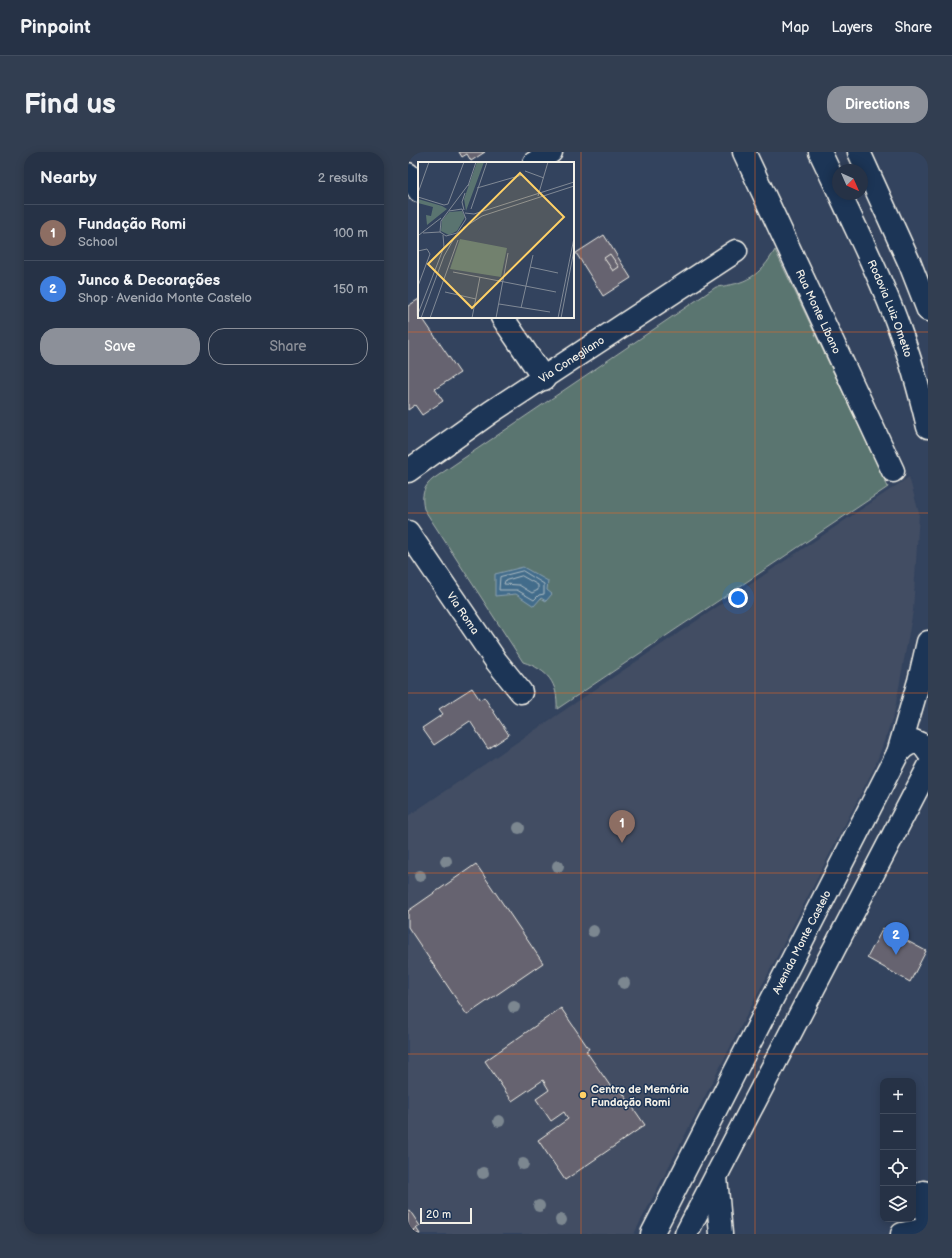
<!DOCTYPE html>
<html lang="en">
<head>
<meta charset="utf-8">
<style>
  :root { --surface:#263246; --page:#323e51; --text:#f1f3f6; --muted:#a4aab3; --line:#424d5f; --accent:#8c9099 }
  body { margin:0; font-family:"Balsamiq Sans",sans-serif; background:var(--page); color:var(--text) }
  .controls { position:absolute; right:12px; bottom:12px; display:grid; overflow:hidden; border-radius:8px; box-shadow:0 2px 10px #0003 }
  .controls button { width:36px; height:36px; display:grid; place-items:center; padding:0; border:0; border-bottom:1px solid var(--line); background:var(--surface); color:var(--text); font:20px sans-serif }
  .compass { position:absolute; left:424px; top:12px; width:36px; height:36px; border-radius:50%; background:var(--surface); box-shadow:0 2px 10px #0003; rotate:135deg }
  .scale { position:absolute; left:12px; bottom:10px; width:52px; box-sizing:border-box; padding-left:4px; border:2px solid #f4f1e8; border-top:0; font-size:11px; line-height:14px; white-space:nowrap; color:#f4f1e8; -webkit-text-stroke:3px #1d3557; paint-order:stroke }
  .you { position:absolute; left:330px; top:446px; width:14px; height:14px; margin:-10px; border:3px solid #fff; border-radius:50%; background:#1a73e8; box-shadow:0 0 0 6px #1a73e833 }
  .badge { display:grid; place-items:center; width:26px; height:26px; border-radius:50%; background:var(--accent); color:#fff; font-size:13px; font-weight:700 }
  .pin { position:absolute; translate:-50% -33px; filter:drop-shadow(0 1px 2px #0008) }
  .pin::after { content:''; position:absolute; top:21px; width:14px; height:12px; background:inherit; clip-path:polygon(0 0,100% 0,50% 100%) }
  .list { margin:0; padding:0; list-style:none }
  h2 { display:flex; justify-content:space-between; align-items:center; height:52px; margin:0; padding:0 16px; font-size:17px }
  h2 small { font-size:13px; font-weight:400; color:var(--muted) }
  .list li { display:grid; grid-template-columns:26px 1fr auto; gap:12px; align-items:center; box-sizing:border-box; height:56px; padding:0 16px; border-top:1px solid var(--line) }
  .list b { display:block; font-size:15px; white-space:nowrap }
  .list p { margin:0; font-size:13px; white-space:nowrap; color:var(--muted) }
  .list em { font-size:13px; font-style:normal; color:var(--muted) }
  .actions { display:flex; gap:8px; padding:12px 16px }
  .actions a { flex:1; padding:9px 0; border:1px solid var(--accent); border-radius:16px; text-align:center; font-size:14px; color:var(--accent) }
  .actions .main { background:var(--accent); color:#fff }
  .icon { flex:none; width:22px; height:22px; fill:none; stroke:currentColor; stroke-width:2; stroke-linecap:round; stroke-linejoin:round }
  .map { position:relative; flex:none; width:520px; height:1082px; overflow:hidden; border-radius:16px }
  header { display:flex; align-items:center; gap:24px; box-sizing:border-box; height:56px; padding:0 20px; background:var(--surface); border-bottom:1px solid var(--line) }
  header strong { font-size:19px }
  nav { display:flex; gap:22px; margin-inline-start:auto; font-size:14px }
  .intro { display:flex; align-items:center; justify-content:space-between; box-sizing:border-box; height:96px; padding:0 24px }
  h1 { margin:0; font-size:28px }
  .button { padding:10px 18px; border-radius:16px; background:var(--accent); color:#fff; font-size:14px; font-weight:700 }
  main { display:flex; gap:24px; padding:0 24px }
  aside { flex:1; background:var(--surface); border-radius:16px; box-shadow:0 2px 10px #0003 }
  .map>svg:first-child { display:block }
  .built { fill:#424d63 }
  .green { fill:#5a7470; stroke:#a7b2ac }
  .water { fill:#436c8b; stroke:#8aa1b0 }
  .lines { fill:none; stroke-linecap:round; stroke-linejoin:round }
  .shore { stroke:#adbcc3; stroke-width:1 }
  .building { fill:#666470; stroke:#f4f1e8 }
  .minor-casing { stroke:#f4f1e8; stroke-width:25 }
  .major-casing { stroke:#f4f1e8; stroke-width:25 }
  .minor { stroke:#1d3557; stroke-width:22 }
  .major { stroke:#1d3557; stroke-width:22 }
  .tree { fill:#7b8790 }
  .grid { fill:none; stroke:#e96822; stroke-width:1; stroke-opacity:0.55 }
  .poi-dot { fill:#ffd166; stroke:#1d3557; stroke-width:1.5 }
  .labels { text-anchor:middle; dominant-baseline:central; stroke-width:3; stroke-linejoin:round; paint-order:stroke }
  .street-label { font-size:11px; fill:#f4f1e8; stroke:#1d3557 }
  .poi-label { font-size:11px; font-weight:bold; fill:#f4f1e8; stroke:#1d3557; text-anchor:start }
  .inset-road { fill:none; stroke:#808995; stroke-width:1 }
  .view { fill:#ffd166; fill-opacity:0.15; stroke:#ffd166; stroke-width:2 }
  .inset-edge { fill:none; stroke:#f4f1e8; stroke-width:2 }
</style>
</head>
<body>
<header>
<strong>Pinpoint</strong>
<nav><a>Map</a><a>Layers</a><a>Share</a></nav>
</header>
<div class="intro"><h1>Find us</h1><a class="button">Directions</a></div>
<main>
<aside>
<h2>Nearby<small>2 results</small></h2>
<ul class="list">
<li><span class="badge" style="background:#8d6e63">1</span><div><b>Fundação Romi</b><p>School</p></div><em>100 m</em></li>
<li><span class="badge" style="background:#3f7fe0">2</span><div><b>Junco &amp; Decorações</b><p>Shop · Avenida Monte Castelo</p></div><em>150 m</em></li>
</ul>
<div class="actions"><a class="main">Save</a><a>Share</a></div>
</aside>
<div class="map">
<svg width="520" height="1082" viewBox="0 0 520 1082">
  <rect width="100%" height="100%" fill="#33435e"/>
  <filter id="ink" filterUnits="userSpaceOnUse"><feTurbulence type="fractalNoise" baseFrequency=".025" numOctaves="2"/><feDisplacementMap in="SourceGraphic" scale="8" xChannelSelector="R" yChannelSelector="G"/><feConvolveMatrix kernelMatrix="1 2 1 2 8 2 1 2 1" color-interpolation-filters="sRGB"/></filter>
  <g filter="url(#ink)">
    <path class="built" d="M 501,325 L 511,361 L 505,459 L 486,562 L 467,614 L 226,1082 L 0,1082 L 0,664 Z"/>
    <path class="green" d="M 367,98 L 480,335 L 149,557 C 150,531 140,518 115,510 L 16,357 C 13,344 15,335 25,327 L 308,135 C 338,132 352,124 367,98 Z"/>
    <path class="water" d="M 115,415 L 140,429 L 139,438 L 144,442 L 138,449 L 133,446 L 126,454 L 108,442 L 87,444 L 87,422 Z"/>
    <g class="lines">
      <path class="shore" d="M 115,419 L 136,432 L 136,442 L 131,443 L 126,448 L 109,438 L 91,438 L 92,425 Z
        M 114,424 L 130,433 L 130,438 L 124,441 L 111,433 L 96,432 L 97,429 Z"/>
    </g>
    <path class="building" d="M 51,0 L 77,0 L 63,9 L 59,2 L 54,5 Z
      M 196,83 L 223,126 L 195,144 L 168,101 Z
      M 202,102 L 211,115 L 205,119 L 196,106 Z
      M 11,147 L 11,165 L 18,165 L 15,167 L 52,221 L 27,237 L 35,249 L 14,263 L 7,253 L 0,258 L 0,154 Z
      M 64,536 L 72,548 L 76,545 L 101,583 L 80,597 L 62,569 L 26,593 L 14,576 L 35,562 L 31,557 Z
      M 68,712 L 135,811 L 59,863 L 0,775 L 0,759 Z
      M 475,776 L 518,799 L 502,830 L 459,806 Z
      M 153,856 L 181,897 L 178,899 L 205,938 L 210,934 L 237,973 L 157,1028 L 130,988 L 160,967 L 156,960 L 143,969 L 128,947 L 141,938 L 135,928 L 104,949 L 77,909 Z
      M 2,1059 L 12,1074 L 0,1082 L 0,1060 Z
      M 8,1076 L 12,1082 L 0,1082 Z"/>
    <g class="lines">
      <defs>
        <g id="minor">
          <path id="s1" d="M 336,0 L 485,319"/>
          <path d="M 126,11 L 143,0"/>
          <path d="M 0,22 L 11,39"/>
          <path d="M 94,165 L 136,227"/>
          <path id="s2" d="M 0,319 L 83,260 L 328,99"/>
          <path id="s3" d="M 0,380 L 88,509 L 113,540"/>
          <path d="M 516,1040 L 520,1081"/>
          <path d="M 494,1082 L 508,1079 L 515,1082"/>
        </g>
        <g id="major">
          <path d="M 412,0 L 430,38"/>
          <path d="M 451,0 L 502,112 L 520,158"/>
          <path id="s4" d="M 432,42 C 452,86 475,130 491,176 C 503,208 512,241 520,275"/>
          <path d="M 490,601 L 496,595 L 506,589 L 515,593 L 520,600"/>
          <path d="M 308,1025 L 313,1082"/>
          <path id="s5" d="M 244,1082 L 490,601 L 511,529 L 520,490"/>
          <path d="M 278,1082 L 520,616"/>
        </g>
      </defs>
      <use href="#minor" class="minor-casing"/>
      <use href="#major" class="major-casing"/>
      <use href="#minor" class="minor"/>
      <use href="#major" class="major"/>
    </g>
    <g class="tree">
      <circle cx="111" cy="676" r="6"/>
      <circle cx="38" cy="709" r="6"/>
      <circle cx="150" cy="714" r="6"/>
      <circle cx="12" cy="724" r="6"/>
      <circle cx="185" cy="779" r="6"/>
      <circle cx="216" cy="831" r="6"/>
      <circle cx="106" cy="855" r="6"/>
      <circle cx="91" cy="969" r="6"/>
      <circle cx="115" cy="1012" r="6"/>
      <circle cx="75" cy="1021" r="6"/>
      <circle cx="131" cy="1054" r="6"/>
      <circle cx="153" cy="1068" r="6"/>
    </g>
  </g>
  <path class="grid" d="M 173,0 L 173,1082M 347,0 L 347,1082M 0,180 L 520,180M 0,361 L 520,361M 0,541 L 520,541M 0,721 L 520,721M 0,902 L 520,902"/>
  <circle class="poi-dot" cx="175" cy="943" r="4"/>
  <g class="labels">
    <g class="street-label">
      <text stroke="none"><textPath href="#s4" startOffset="125">Rodovia Luiz Ometto</textPath></text>
      <text stroke="none"><textPath href="#s1" startOffset="176">Rua Monte Líbano</textPath></text>
      <text stroke="none"><textPath href="#s2" startOffset="198">Via Conegliano</textPath></text>
      <text stroke="none"><textPath href="#s3" startOffset="98">Via Roma</textPath></text>
      <text stroke="none"><textPath href="#s5" startOffset="328">Avenida Monte Castelo</textPath></text>
    </g>
    <g class="poi-label">
      <text x="183" y="937">Centro de Memória<tspan x="183" dy="13">Fundação Romi</tspan></text>
    </g>
  </g>
  <g transform="translate(10 10)">
    <rect width="156" height="156" fill="#33435e"/>
    <path d="M 59,0 L 66,0 L 48,49 L 46,37 ZM 0,37 L 24,44 L 29,47 L 9,63 L 8,53 L 13,54 L 15,45 L 0,41 ZM 44,49 L 47,55 L 39,69 L 31,73 L 23,69 L 24,58 L 31,50 ZM 42,77 L 89,86 L 83,115 L 32,107 Z" fill="#5a7470"/>
    <path class="inset-road" d="M 107,9 L 126,16M 50,24 L 58,0M 59,26 L 104,13M 0,31 L 11,0M 120,34 L 130,0M 0,35 L 26,43 L 30,42 L 46,0M 53,47 L 69,0M 46,48 L 44,40 L 47,31M 31,49 L 44,47 L 48,57 L 39,71 L 28,74 L 22,70 L 23,59 L 50,23M 47,51 L 56,52 L 156,20M 45,66 L 64,54 L 156,24M 5,71 L 22,70M 1,73 L 23,56M 0,89 L 9,87 L 12,92 L 0,124M 112,105 L 140,111M 35,110 L 138,130M 27,130 L 58,137M 81,142 L 132,150M 103,146 L 115,93M 0,152 L 26,85 L 25,73M 3,156 L 26,94 L 38,73M 12,156 L 40,78M 54,156 L 62,115M 78,156 L 90,91M 140,156 L 156,76M 143,156 L 156,88"/>
    <path class="view" d="M 102,11 L 146,55 L 54,146 L 10,102 Z"/>
    <rect width="156" height="156" class="inset-edge"/>
  </g>
</svg>
<div class="controls">
<button>+</button>
<button>−</button>
<button><svg class="icon" aria-label="locate" viewBox="0 0 24 24"><circle cx="12" cy="12" r="6"/><path d="M12 2v4M12 18v4M2 12h4M18 12h4"/></svg></button>
<button><svg class="icon" aria-label="layers" viewBox="0 0 24 24"><path d="M12 4l9 5-9 5-9-5zM3 14l9 5 9-5"/></svg></button>
</div>
<svg class="compass" viewBox="-18 -18 36 36"><path d="M0-13l5 13h-10z" fill="#e53935"/><path d="M0 13l5-13h-10z" fill="#a4aab3"/></svg>
<div class="scale">20 m</div>
<div class="you"></div>
<div class="pin badge" style="left:214px;top:691px;background:#8d6e63">1</div>
<div class="pin badge" style="left:488px;top:803px;background:#3f7fe0">2</div>
</div>
</main>
</body>
</html>
